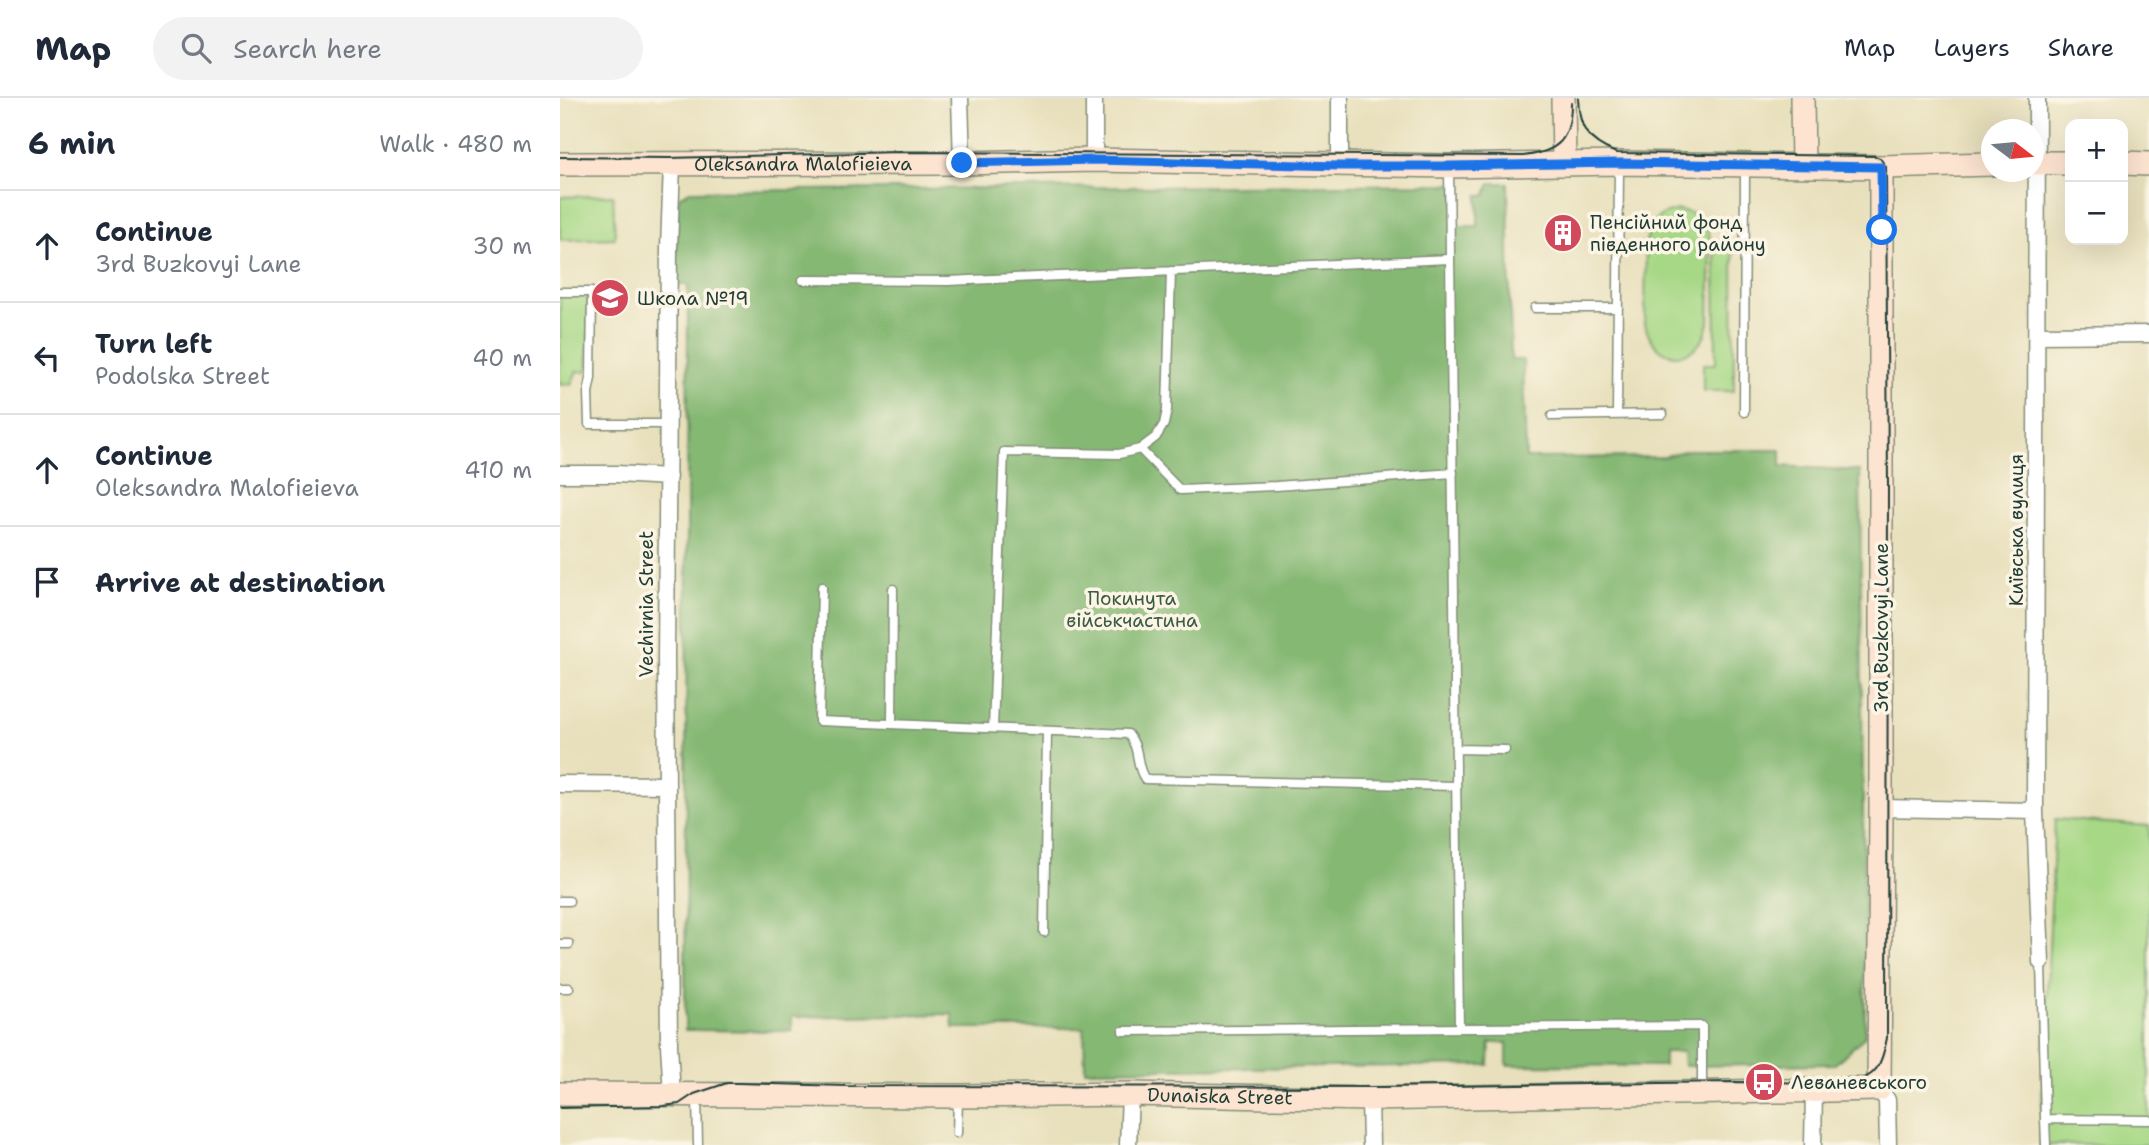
<!DOCTYPE html>
<html lang="en">
<head>
<meta charset="utf-8">
<style>
  :root { --surface:#fff; --page:#f2f2f3; --text:#1f2937; --muted:#747a83; --line:#e0e1e3 }
  body { margin:0; font-family:"Shantell Sans",sans-serif; background:var(--page); color:var(--text) }
  .controls { position:absolute; right:21px; top:21px; display:grid; overflow:hidden; border-radius:14px; box-shadow:0 7px 28px #0002 }
  .controls button { width:63px; height:63px; display:grid; place-items:center; padding:0; border:0; border-bottom:2px solid var(--line); background:var(--surface); color:var(--text); font:35px sans-serif }
  .compass { position:absolute; left:1421px; top:21px; width:63px; height:63px; border-radius:50%; background:var(--surface); box-shadow:0 7px 28px #0002; rotate:106deg }
  .stop { position:absolute; width:21px; height:21px; margin:-16px; border:5px solid #1a73e8; border-radius:50%; background:#fff }
  .stop.end { background:#1a73e8; border-color:#fff; box-shadow:0 2px 7px #0008 }
  .list { margin:0; padding:0; list-style:none }
  h2 { display:flex; justify-content:space-between; align-items:center; height:91px; margin:0; padding:0 28px; font-size:30px }
  h2 small { font-size:23px; font-weight:400; color:var(--muted) }
  .list li { display:grid; grid-template-columns:46px 1fr auto; gap:21px; align-items:center; box-sizing:border-box; height:112px; padding:0 28px; border-top:2px solid var(--line) }
  .list b { display:block; font-size:26px; white-space:nowrap }
  .list p { margin:0; font-size:23px; white-space:nowrap; color:var(--muted) }
  .list em { font-size:23px; font-style:normal; color:var(--muted) }
  .icon { flex:none; width:38px; height:38px; fill:none; stroke:currentColor; stroke-width:2; stroke-linecap:round; stroke-linejoin:round }
  .map { position:relative; flex:none; width:1589px; height:1047px; overflow:hidden }
  header { display:flex; align-items:center; gap:42px; box-sizing:border-box; height:98px; padding:0 35px; background:var(--surface); border-bottom:2px solid var(--line) }
  header strong { font-size:33px }
  nav { display:flex; gap:38px; margin-inline-start:auto; font-size:24px }
  .search { width:490px; height:63px; background:var(--page); display:flex; align-items:center; gap:18px; box-sizing:border-box; padding:0 24px; border-radius:38px; color:var(--muted); font-size:26px }
  main { display:flex }
  aside { flex:1; background:var(--surface) }
  .map>svg:first-child { display:block }
  .green { fill:#a7d886; stroke:#638a5d; stroke-width:2 }
  .forest { fill:#85b873; stroke:#527a54; stroke-width:2 }
  .lines { fill:none; stroke-linecap:round; stroke-linejoin:round }
  .lane-casing { stroke:#848e78; stroke-width:11 }
  .street-casing { stroke:#848e78; stroke-width:19 }
  .secondary-casing { stroke:#848e78; stroke-width:26 }
  .lane { stroke:#fff; stroke-width:8 }
  .street { stroke:#fff; stroke-width:16 }
  .secondary { stroke:#fde4d1; stroke-width:23 }
  .tram { stroke:#1f3d34; stroke-width:2 }
  .route { stroke:#1a73e8; stroke-width:9 }
  .labels { text-anchor:middle; dominant-baseline:central; stroke-width:7; stroke-linejoin:round; paint-order:stroke }
  .street-label { font-size:19px; fill:#1f3d34; stroke:#fcf5e5 }
  .poi-label { font-size:19px; fill:#1f3d34; stroke:#fcf5e5; text-anchor:start }
  .park-label { font-size:19px; fill:#3a5c44; stroke:#fcf5e5 }
</style>
</head>
<body>
<header>
<strong>Map</strong>
<div class="search"><svg class="icon" aria-label="search" viewBox="0 0 24 24"><circle cx="10" cy="10" r="6"/><path d="M15 15l6 6"/></svg>Search here</div>
<nav><a>Map</a><a>Layers</a><a>Share</a></nav>
</header>
<main>
<aside>
<h2>6 min<small>Walk · 480 m</small></h2>
<ul class="list">
<li><svg class="icon" aria-label="ahead" viewBox="0 0 24 24"><path d="M12 20V5M6 11l6-6 6 6"/></svg><div><b>Continue</b><p>3rd Buzkovyi Lane</p></div><em>30 m</em></li>
<li><svg class="icon" aria-label="left" viewBox="0 0 24 24"><path d="M17 20v-9H6M10 6l-5 5 5 5"/></svg><div><b>Turn left</b><p>Podolska Street</p></div><em>40 m</em></li>
<li><svg class="icon" aria-label="ahead" viewBox="0 0 24 24"><path d="M12 20V5M6 11l6-6 6 6"/></svg><div><b>Continue</b><p>Oleksandra Malofieieva</p></div><em>410 m</em></li>
<li><svg class="icon" aria-label="arrive" viewBox="0 0 24 24"><path d="M6 21V4h12l-3 4 3 4H6"/></svg><div><b>Arrive at destination</b></div></li>
</ul>
</aside>
<div class="map">
<svg width="1589" height="1047" viewBox="0 0 1589 1047">
  <rect width="100%" height="100%" fill="#fcf5e5"/>
  <filter id="ink" filterUnits="userSpaceOnUse"><feTurbulence type="fractalNoise" baseFrequency=".0143" numOctaves="2"/><feDisplacementMap in="SourceGraphic" scale="14" xChannelSelector="R" yChannelSelector="G"/><feConvolveMatrix kernelMatrix="1 2 1 2 8 2 1 2 1" color-interpolation-filters="sRGB"/></filter>
  <filter id="wash" filterUnits="userSpaceOnUse"><feTurbulence type="fractalNoise" baseFrequency=".00686" numOctaves="4" result="noise"/><feDisplacementMap in="SourceGraphic" scale="28" xChannelSelector="R" yChannelSelector="G"/><feGaussianBlur stdDeviation="1.57" result="paint"/><feColorMatrix in="noise" values="0 0 0 0 0 0 0 0 0 0 0 0 0 0 0 0 0 1.4 0 .05"/><feComposite in="paint" operator="in"/></filter>
  <g filter="url(#wash)">
    <rect width="100%" height="100%" fill="#e8e0bc"/>
    <path class="green" d="M 53,97 L 55,140 L 0,142 L 0,99 Z
      M 1118,112 C 1139,115 1146,122 1151,143 L 1149,224 C 1141,267 1094,268 1085,226 L 1086,145 C 1090,123 1097,116 1118,112 Z
      M 1155,145 L 1173,145 L 1174,293 L 1143,293 L 1143,266 L 1156,266 Z
      M 0,196 L 24,197 L 27,200 L 29,205 L 27,274 L 17,273 L 11,286 L 0,287 Z
      M 1495,721 L 1589,728 L 1589,1047 L 1480,1047 Z"/>
    <path class="forest" d="M 930,85 L 948,85 L 951,262 L 963,262 L 966,360 L 1103,359 L 1127,352 L 1221,352 L 1221,368 L 1300,373 L 1305,938 L 1275,966 L 1124,968 L 1123,954 L 1104,954 L 1104,968 L 947,967 L 947,945 L 930,945 L 929,967 L 525,972 L 524,930 L 393,930 L 392,916 L 232,919 L 232,933 L 125,932 L 128,187 L 115,187 L 118,102 L 120,98 L 130,93 L 895,86 L 896,128 L 918,128 L 918,97 L 926,97 Z"/>
  </g>
  <g filter="url(#ink)">
    <g class="lines">
      <defs>
        <path id="lane" d="M 889,71 L 899,930
          M 243,182 L 388,183 L 890,161
          M 0,194 L 32,194 L 31,280 L 28,295 L 29,326 L 109,326
          M 975,210 L 1058,210
          M 1184,314 L 1185,70
          M 1057,316 L 1059,68
          M 992,318 L 1103,316
          M 580,351 L 620,392 L 716,388 L 893,375
          M 262,489 L 259,623 L 568,636 C 582,653 574,666 585,681 L 896,688
          M 332,626 L 333,491
          M 433,630 L 444,354 L 559,356 L 580,351 L 596,339 L 604,326 L 607,312 L 611,173
          M 896,651 L 945,652
          M 0,803 L 9,803
          M 484,834 L 487,633
          M 0,846 L 9,846
          M 1481,864 L 1485,1021 L 1589,1022
          M 0,890 L 9,890
          M 563,933 L 1142,928 L 1142,993
          M 137,997 L 138,1047
          M 1485,1021 L 1486,1047
          M 397,1035 L 398,1001"/>
        <path id="street" d="M 400,0 L 402,65
          M 534,0 L 534,62
          M 780,0 L 780,68
          M 1477,0 L 1475,713 L 1481,864
          M 112,66 L 109,150 L 106,561 L 109,947 L 112,997
          M 1478,237 L 1589,236
          M 0,376 L 57,376 L 108,379
          M 0,686 L 107,687
          M 1321,710 L 1475,713
          M 1319,991 L 1327,1002 L 1328,1047
          M 810,1001 L 811,1047
          M 568,1047 L 570,996
          M 1253,1047 L 1254,993"/>
        <g id="secondary">
          <path d="M 1003,0 L 1004,66"/>
          <path d="M 1242,0 L 1243,67"/>
          <path d="M 1474,65 L 1510,65"/>
          <path d="M 1563,65 L 1589,66"/>
          <path id="s1" d="M 0,66 L 402,65 L 534,62 L 889,68 L 1059,65 L 1321,69 L 1432,66"/>
          <path id="s2" d="M 0,996 L 398,998 L 570,996 L 810,1001 L 1319,991 L 1321,710 L 1321,69"/>
        </g>
      </defs>
      <use href="#lane" class="lane-casing"/>
      <use href="#street" class="street-casing"/>
      <use href="#secondary" class="secondary-casing"/>
      <use href="#lane" class="lane"/>
      <use href="#street" class="street"/>
      <use href="#secondary" class="secondary"/>
      <path class="tram" d="M 0,59 L 109,60 L 339,54 L 963,58 C 999,54 1011,41 1011,5
        M 0,1010 L 103,1008 L 119,1006 L 134,996 L 167,985 L 178,985 L 287,988 L 823,989 L 1173,984 L 1289,985 C 1317,980 1322,966 1327,940 L 1328,390 L 1326,69 L 1320,60 L 1314,58 L 1056,55 C 1027,43 1019,31 1018,0"/>
    </g>
  </g>
  <g class="lines" filter="url(#ink)">
    <path class="route" d="M 402,65 L 534,62 L 780,68 L 889,68 L 1059,65 L 1321,69 L 1322,132"/>
  </g>
  <defs>
    <symbol id="building-disc" viewBox="-11 -11 22 22"><circle r="9.5" fill="#d1495b" stroke="#fcf5e5"/><path d="M-4-6H4V6H1V3H-1V6H-4ZM-2.5-4.3h1.7v1.8h-1.7ZM.8-4.3h1.7v1.8H.8ZM-2.5-1h1.7V.8h-1.7ZM.8-1h1.7V.8H.8Z" fill="#fff"/></symbol>
    <symbol id="school-disc" viewBox="-11 -11 22 22"><circle r="9.5" fill="#d1495b" stroke="#fcf5e5"/><path d="M0-5L7-2L0 1L-7-2ZM-4 1L0 2.5L4 1V4Q0 6-4 4Z" fill="#fff"/></symbol>
    <symbol id="bus-disc" viewBox="-11 -11 22 22"><circle r="9.5" fill="#d1495b" stroke="#fcf5e5"/><path d="M-5-6H5V4H4V6H2V4H-2V6H-4V4H-5ZM-3.5-4V0h7V-4ZM-3.5 1.2v1.5H-2V1.2ZM2 1.2v1.5H3.5V1.2Z" fill="#fff"/></symbol>
  </defs>
  <g fill-rule="evenodd">
    <use href="#building-disc" x="981" y="113" width="44" height="44"/>
    <use href="#school-disc" x="28" y="178" width="44" height="44"/>
    <use href="#bus-disc" x="1182" y="962" width="44" height="44"/>
  </g>
  <g class="labels">
    <g class="street-label">
      <text stroke="none"><textPath href="#s1" startOffset="243">Oleksandra Malofieieva</textPath></text>
      <text transform="translate(1456 432) rotate(-90)">Київська вулиця</text>
      <text transform="translate(86 506) rotate(-90)">Vechirnia Street</text>
      <text transform="translate(1321 530) rotate(-90)">3rd Buzkovyi Lane</text>
      <text stroke="none"><textPath href="#s2" startOffset="660">Dunaiska Street</textPath></text>
    </g>
    <g class="poi-label">
      <text x="1030" y="124">Пенсійний фонд<tspan x="1030" dy="22">південного району</tspan></text>
      <text x="77" y="200">Школа №19</text>
      <text x="1231" y="984">Леваневського</text>
    </g>
    <g class="park-label">
      <text x="572" y="500">Покинута<tspan x="572" dy="22">військчастина</tspan></text>
    </g>
  </g>
</svg>
<div class="controls">
<button>+</button>
<button>−</button>
</div>
<svg class="compass" viewBox="-18 -18 36 36"><path d="M0-13l5 13h-10z" fill="#e53935"/><path d="M0 13l5-13h-10z" fill="#747a83"/></svg>
<div class="stop" style="left:1322px;top:132px"></div>
<div class="stop end" style="left:402px;top:65px"></div>
</div>
</main>
</body>
</html>
